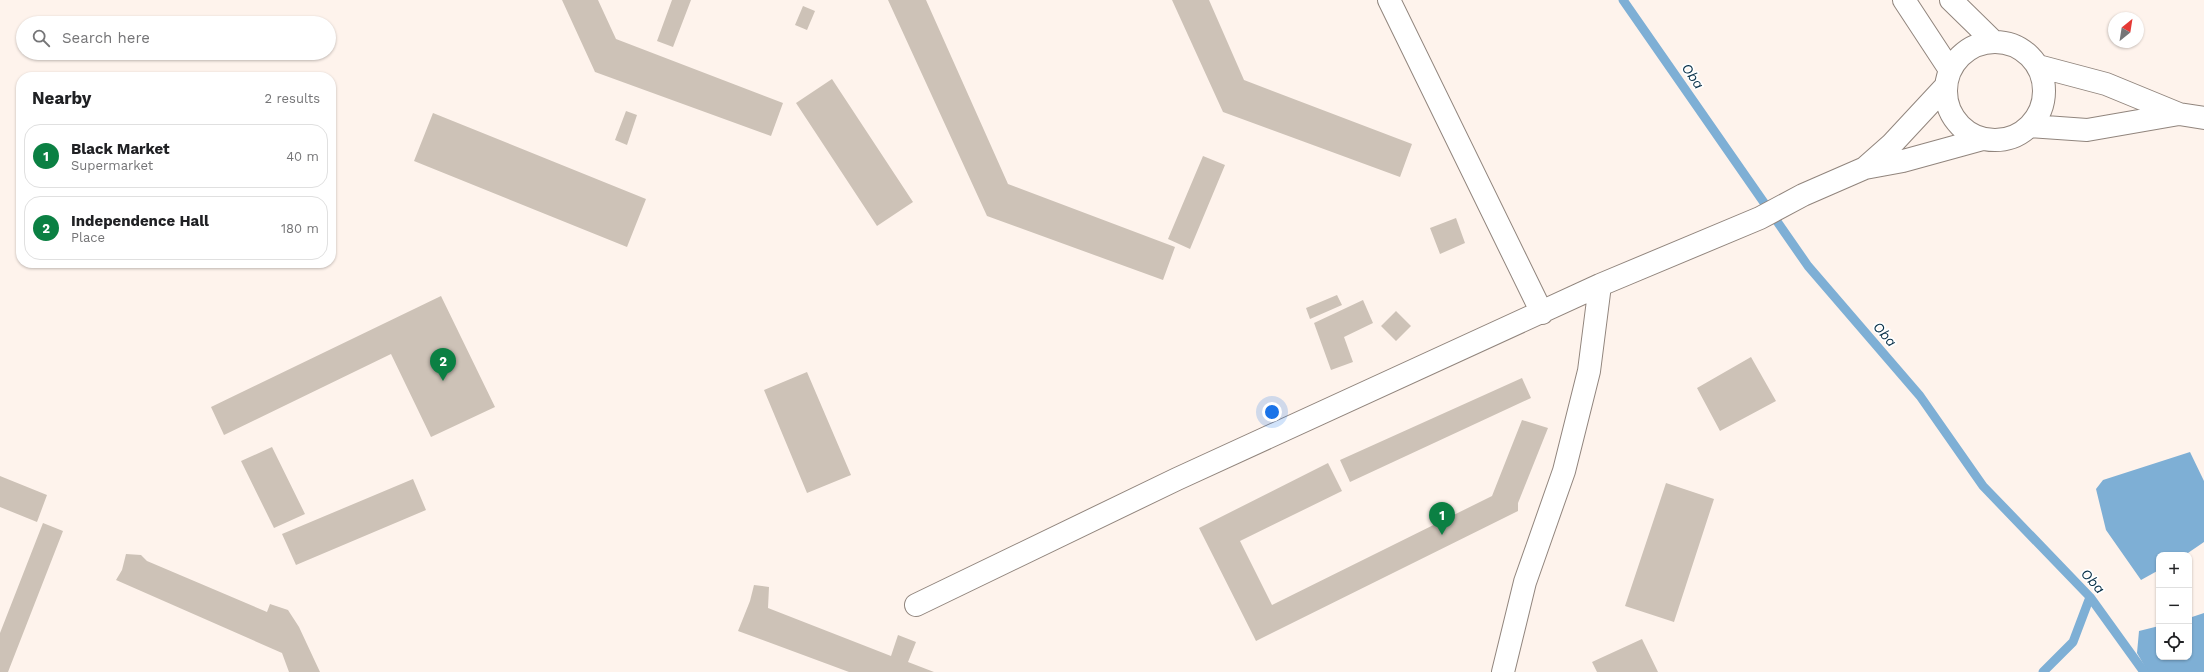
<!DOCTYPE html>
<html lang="en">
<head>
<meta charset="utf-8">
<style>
  :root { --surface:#fff; --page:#f6f6f6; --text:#202124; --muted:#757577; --line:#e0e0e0; --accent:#0b8043 }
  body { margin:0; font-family:"Work Sans",sans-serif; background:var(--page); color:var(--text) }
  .controls { position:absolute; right:12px; bottom:12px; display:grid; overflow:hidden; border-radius:8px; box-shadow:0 1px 3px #0004 }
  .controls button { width:36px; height:36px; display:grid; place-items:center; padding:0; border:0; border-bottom:1px solid var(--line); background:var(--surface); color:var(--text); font:20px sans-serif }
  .compass { position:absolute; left:2108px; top:12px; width:36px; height:36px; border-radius:50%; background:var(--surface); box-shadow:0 1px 3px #0004; rotate:30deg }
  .you { position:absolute; left:1272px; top:412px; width:14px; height:14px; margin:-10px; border:3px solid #fff; border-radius:50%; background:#1a73e8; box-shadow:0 0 0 6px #1a73e833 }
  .badge { display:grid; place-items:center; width:26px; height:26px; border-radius:50%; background:var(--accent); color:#fff; font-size:13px; font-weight:700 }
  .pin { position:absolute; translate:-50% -33px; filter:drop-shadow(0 1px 2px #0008) }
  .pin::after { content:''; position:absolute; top:21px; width:14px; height:12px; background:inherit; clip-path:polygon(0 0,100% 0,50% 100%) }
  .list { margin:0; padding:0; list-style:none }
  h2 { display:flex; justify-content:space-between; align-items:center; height:52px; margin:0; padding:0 16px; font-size:17px }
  h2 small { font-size:13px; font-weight:400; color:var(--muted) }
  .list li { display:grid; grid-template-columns:26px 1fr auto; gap:12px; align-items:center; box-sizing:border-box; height:64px; margin:0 8px 8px; padding:0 8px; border:1px solid var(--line); border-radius:16px }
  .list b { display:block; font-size:15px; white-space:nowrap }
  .list p { margin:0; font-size:13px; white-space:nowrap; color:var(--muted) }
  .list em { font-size:13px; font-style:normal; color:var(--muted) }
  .icon { flex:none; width:22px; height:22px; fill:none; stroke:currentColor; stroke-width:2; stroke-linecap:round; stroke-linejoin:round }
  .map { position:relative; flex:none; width:2204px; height:672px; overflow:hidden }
  .search { position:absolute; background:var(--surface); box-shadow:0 1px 3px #0004; left:16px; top:16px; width:320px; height:44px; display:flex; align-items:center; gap:10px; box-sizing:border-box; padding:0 14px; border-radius:22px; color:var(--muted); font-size:15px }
  .panel { position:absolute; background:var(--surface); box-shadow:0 1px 3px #0004; left:16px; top:72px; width:320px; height:196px; border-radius:16px }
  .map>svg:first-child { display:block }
  .water { fill:#7eafd5 }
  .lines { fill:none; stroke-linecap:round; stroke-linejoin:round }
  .stream { stroke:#7eafd5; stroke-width:9 }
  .building { fill:#cdc2b7 }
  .minor-casing { stroke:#91857d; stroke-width:24 }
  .minor { stroke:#fff; stroke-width:22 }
  .labels { text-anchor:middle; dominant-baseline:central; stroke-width:3.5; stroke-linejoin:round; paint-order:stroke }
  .water-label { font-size:14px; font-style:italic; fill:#052e47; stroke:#fff }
</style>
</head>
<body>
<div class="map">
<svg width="2204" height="672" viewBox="0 0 2204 672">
  <rect width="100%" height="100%" fill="#fef3ec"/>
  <path class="water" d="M 2190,452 L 2204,481 L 2204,542 L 2185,555 L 2159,555 L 2159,570 L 2141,580 L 2106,530 L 2096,489 L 2103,480 Z
    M 2204,613 L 2204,672 L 2148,672 L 2137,653 L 2139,631 L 2159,626 L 2159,657 L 2189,657 L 2189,618 Z"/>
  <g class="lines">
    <path class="stream" d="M 1623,0 L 1808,266 L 1920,396 L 1983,486 L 2090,597 L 2144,672
      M 2043,672 L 2073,642 L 2090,597"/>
  </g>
  <path class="building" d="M 562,0 L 598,0 L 616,39 L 783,103 L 771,136 L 595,72 Z
    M 672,0 L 691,0 L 673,47 L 657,41 Z
    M 888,0 L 926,0 L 1008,184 L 1175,247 L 1163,280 L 987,216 Z
    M 1172,0 L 1209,0 L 1244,80 L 1412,144 L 1400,177 L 1223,112 Z
    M 803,6 L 815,11 L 807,30 L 795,25 Z
    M 832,79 L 913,202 L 877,226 L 796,103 Z
    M 626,111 L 637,115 L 627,145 L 615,140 Z
    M 433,113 L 646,199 L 627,247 L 414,161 Z
    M 1203,156 L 1225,165 L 1190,249 L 1168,239 Z
    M 1456,218 L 1465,243 L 1440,254 L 1430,228 Z
    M 1337,295 L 1342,305 L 1310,319 L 1306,308 Z
    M 441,296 L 495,407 L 431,437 L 391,354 L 224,435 L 211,407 Z
    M 1363,300 L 1373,323 L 1344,337 L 1353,362 L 1331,370 L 1314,323 Z
    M 1396,311 L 1411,326 L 1396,341 L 1381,326 Z
    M 1751,357 L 1776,401 L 1720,431 L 1697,388 Z
    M 807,372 L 851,475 L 807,493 L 764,390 Z
    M 1522,378 L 1531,398 L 1350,482 L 1340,460 Z
    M 1522,420 L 1548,428 L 1518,503 L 1518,511 L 1256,641 L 1199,528 L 1328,463 L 1342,491 L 1240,541 L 1272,605 L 1492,496 Z
    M 272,447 L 305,514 L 274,528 L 241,461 Z
    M 0,476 L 47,495 L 37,522 L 0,507 Z
    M 413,479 L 426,510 L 296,565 L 282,534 Z
    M 1666,483 L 1714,499 L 1674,622 L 1625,606 Z
    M 43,523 L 63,531 L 8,672 L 0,672 L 0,633 Z
    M 126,554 L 141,555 L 147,561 L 267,612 L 270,604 L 288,610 L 299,627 L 320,672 L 289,672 L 282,653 L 116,580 L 122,570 Z
    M 754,585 L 769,587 L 768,608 L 891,656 L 898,635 L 916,642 L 908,662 L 934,672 L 849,672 L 738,631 L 750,601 Z
    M 1642,639 L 1658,672 L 1597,672 L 1592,662 Z"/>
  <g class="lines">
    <defs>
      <path id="minor" d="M 1389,0 L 1542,313
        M 1904,0 L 1950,70
        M 1951,0 L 1994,42
        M1946 91a49 49 0 1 1 98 0a49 49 0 1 1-98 0Z
        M 2038,66 L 2106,84 L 2179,114 L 2204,118
        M 2030,126 L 2087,130 L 2179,114
        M 1866,167 L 1892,144 L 1945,87
        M 916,605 L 1177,479 L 1600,285 L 1760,218 L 1803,195 L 1865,168 L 1903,161 L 1983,139
        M 1503,672 L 1525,582 L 1564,471 L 1589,371 L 1600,285"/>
    </defs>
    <use href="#minor" class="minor-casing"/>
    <use href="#minor" class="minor"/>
  </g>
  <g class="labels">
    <g class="water-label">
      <text transform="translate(1693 76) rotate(55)">Oba</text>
      <text transform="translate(1885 334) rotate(49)">Oba</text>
      <text transform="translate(2093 581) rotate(48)">Oba</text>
    </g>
  </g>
</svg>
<div class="controls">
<button>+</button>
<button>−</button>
<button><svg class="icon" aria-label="locate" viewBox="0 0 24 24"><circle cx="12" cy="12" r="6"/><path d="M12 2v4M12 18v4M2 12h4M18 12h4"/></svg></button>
</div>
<svg class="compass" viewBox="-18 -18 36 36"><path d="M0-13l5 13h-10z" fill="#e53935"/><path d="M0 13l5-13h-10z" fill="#757577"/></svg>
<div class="you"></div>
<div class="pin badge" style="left:1442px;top:535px">1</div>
<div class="pin badge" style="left:443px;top:381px">2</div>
<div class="search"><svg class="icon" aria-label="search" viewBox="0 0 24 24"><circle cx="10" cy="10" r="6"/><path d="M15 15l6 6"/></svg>Search here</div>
<section class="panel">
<h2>Nearby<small>2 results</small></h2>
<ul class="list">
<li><span class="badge">1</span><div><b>Black Market</b><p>Supermarket</p></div><em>40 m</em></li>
<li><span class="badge">2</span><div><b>Independence Hall</b><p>Place</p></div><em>180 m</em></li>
</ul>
</section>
</div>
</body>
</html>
